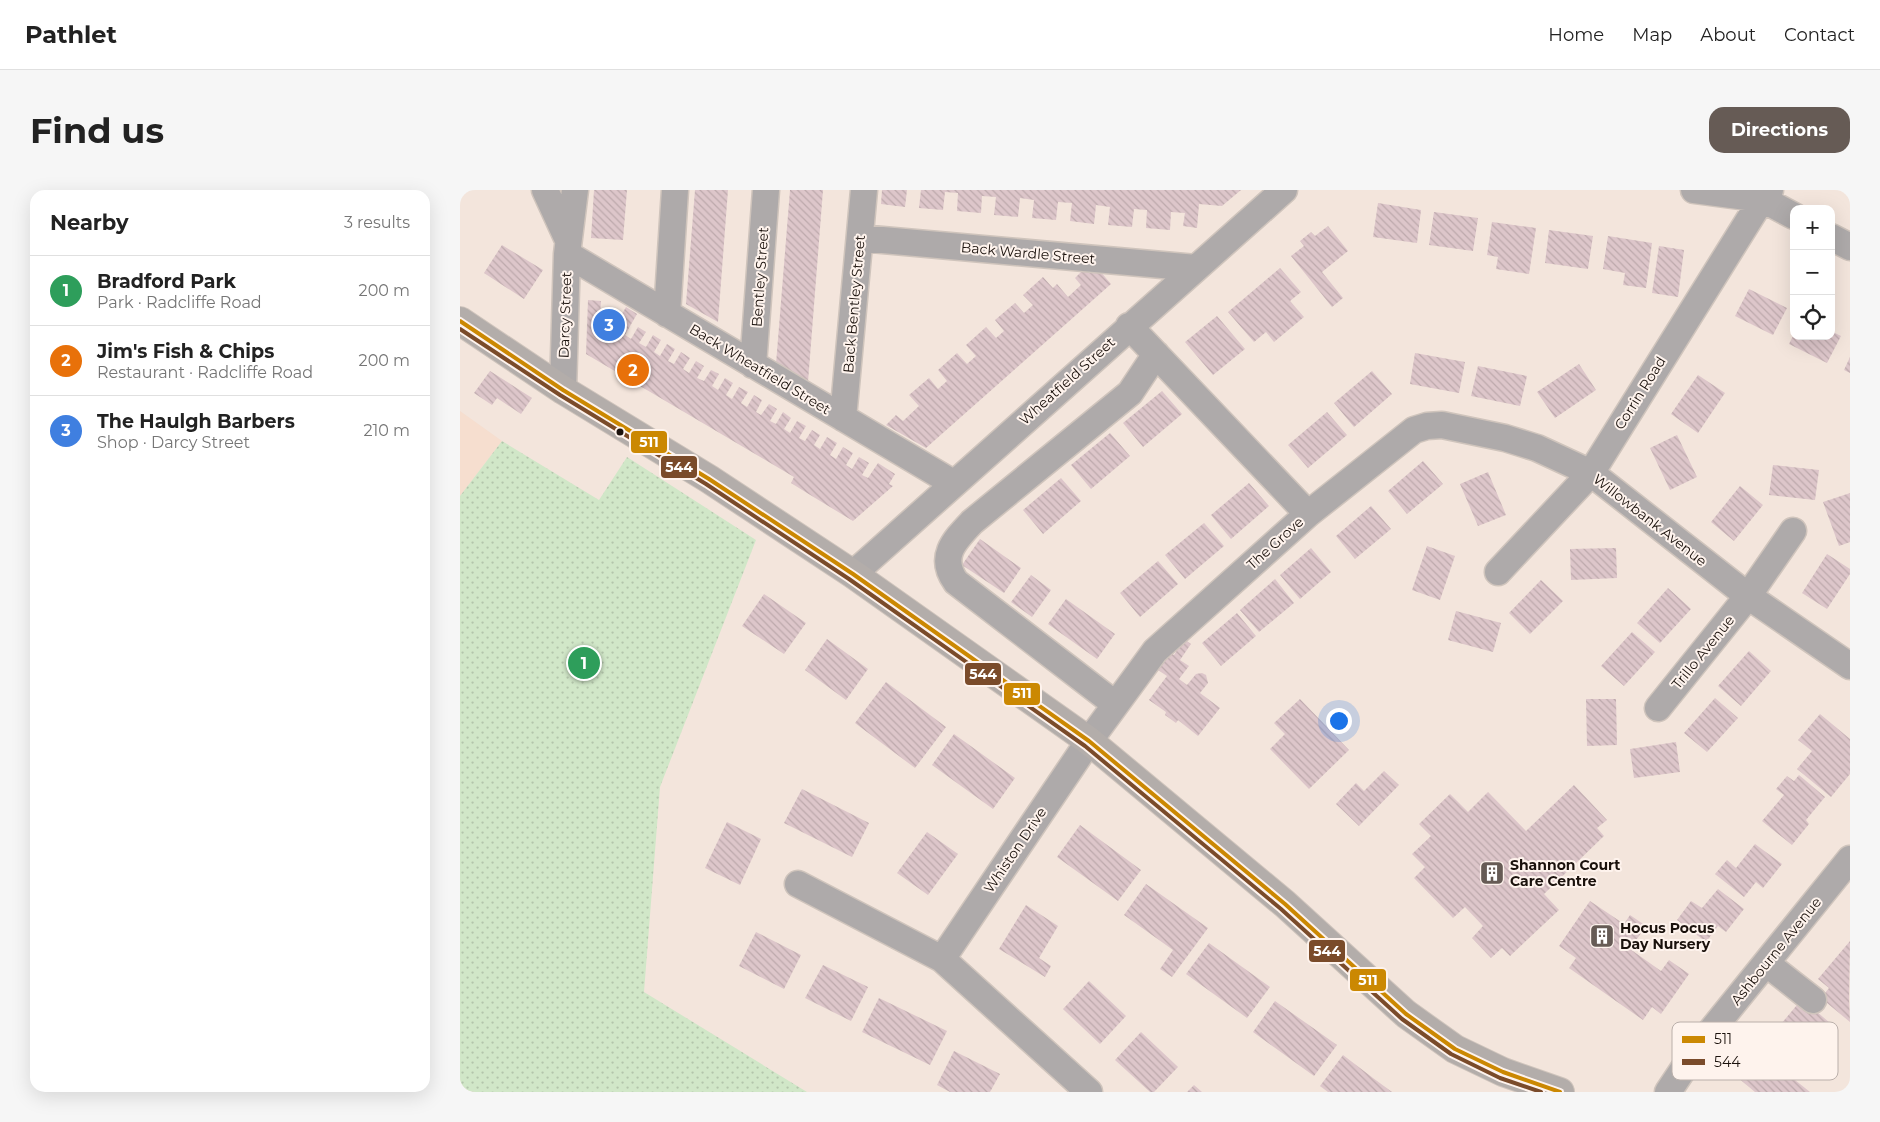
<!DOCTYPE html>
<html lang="en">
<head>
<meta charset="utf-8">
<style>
  :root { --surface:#fff; --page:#f6f6f6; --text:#222; --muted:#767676; --line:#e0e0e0; --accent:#665b55 }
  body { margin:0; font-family:Montserrat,sans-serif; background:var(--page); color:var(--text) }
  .controls { position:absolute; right:15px; top:15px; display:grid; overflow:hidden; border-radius:10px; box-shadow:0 5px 20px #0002 }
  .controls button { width:45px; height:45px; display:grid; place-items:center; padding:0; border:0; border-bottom:1px solid var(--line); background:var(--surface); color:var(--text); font:25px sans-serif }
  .you { position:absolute; left:878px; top:530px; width:18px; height:18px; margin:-12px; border:4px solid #fff; border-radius:50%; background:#1a73e8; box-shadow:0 0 0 8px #1a73e833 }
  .badge { display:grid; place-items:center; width:32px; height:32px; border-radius:50%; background:var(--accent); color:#fff; font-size:16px; font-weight:700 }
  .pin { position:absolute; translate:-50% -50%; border:2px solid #fff; box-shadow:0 1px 5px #0006 }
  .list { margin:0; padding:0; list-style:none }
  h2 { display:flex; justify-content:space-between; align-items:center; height:65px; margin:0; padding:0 20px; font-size:21px }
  h2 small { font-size:16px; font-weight:400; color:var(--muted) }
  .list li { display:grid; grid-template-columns:32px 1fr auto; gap:15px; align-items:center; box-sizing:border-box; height:70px; padding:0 20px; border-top:1px solid var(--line) }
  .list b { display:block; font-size:19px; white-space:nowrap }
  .list p { margin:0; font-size:16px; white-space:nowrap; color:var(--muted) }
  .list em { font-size:16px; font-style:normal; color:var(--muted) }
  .icon { flex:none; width:28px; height:28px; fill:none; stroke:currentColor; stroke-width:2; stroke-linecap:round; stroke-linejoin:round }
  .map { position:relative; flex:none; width:1390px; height:902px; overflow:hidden; border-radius:15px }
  header { display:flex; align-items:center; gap:30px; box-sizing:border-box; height:70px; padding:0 25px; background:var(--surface); border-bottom:1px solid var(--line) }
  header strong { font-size:24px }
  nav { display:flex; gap:28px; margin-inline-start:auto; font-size:18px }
  .intro { display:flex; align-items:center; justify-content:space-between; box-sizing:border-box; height:120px; padding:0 30px }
  h1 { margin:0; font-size:35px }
  .button { padding:12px 22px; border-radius:15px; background:var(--accent); color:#fff; font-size:18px; font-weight:700 }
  main { display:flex; gap:30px; padding:0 30px }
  aside { flex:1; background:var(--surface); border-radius:15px; box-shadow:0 5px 20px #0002 }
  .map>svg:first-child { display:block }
  .built { fill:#f6decf }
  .park { fill:url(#park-dots) }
  .building { fill:url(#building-back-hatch) }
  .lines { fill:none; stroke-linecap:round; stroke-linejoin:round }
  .minor-casing { stroke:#cfc4bc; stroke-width:29 }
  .major-casing { stroke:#cfc4bc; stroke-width:30 }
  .minor { stroke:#aeaaaa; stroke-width:26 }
  .major { stroke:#b3adaa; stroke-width:28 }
  .bus-1-casing { stroke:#fef3ed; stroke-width:8 }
  .bus-2-casing { stroke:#fef3ed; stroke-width:8 }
  .bus-1 { stroke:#cb8802; stroke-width:4 }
  .bus-2 { stroke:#7a4b2a; stroke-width:4 }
  .bus-dot { fill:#1a110c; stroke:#fef3ed; stroke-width:2 }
  .labels { text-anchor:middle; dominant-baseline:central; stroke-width:4; stroke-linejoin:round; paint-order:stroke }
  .street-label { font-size:14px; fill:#1a110c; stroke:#fef3ed }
  .poi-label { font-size:14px; font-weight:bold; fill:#1a110c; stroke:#fef3ed; text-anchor:start }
  .key { fill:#fef3ed; stroke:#baafaa; stroke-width:1 }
  .key-label { font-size:14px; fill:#1a110c }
  .line-badge { stroke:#fef3ed; stroke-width:2 }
  .badge-label { font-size:14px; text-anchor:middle; font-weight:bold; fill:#fff }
</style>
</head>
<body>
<header>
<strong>Pathlet</strong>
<nav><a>Home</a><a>Map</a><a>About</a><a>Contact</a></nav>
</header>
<div class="intro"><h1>Find us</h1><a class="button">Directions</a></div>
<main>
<aside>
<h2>Nearby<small>3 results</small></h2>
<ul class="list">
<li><span class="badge" style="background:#2e9e5b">1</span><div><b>Bradford Park</b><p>Park · Radcliffe Road</p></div><em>200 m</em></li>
<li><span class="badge" style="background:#e8710a">2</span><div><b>Jim's Fish &amp; Chips</b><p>Restaurant · Radcliffe Road</p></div><em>200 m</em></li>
<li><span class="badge" style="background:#3f7fe0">3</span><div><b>The Haulgh Barbers</b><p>Shop · Darcy Street</p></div><em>210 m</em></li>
</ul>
</aside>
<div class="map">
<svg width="1390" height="902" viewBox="0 0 1390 902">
  <defs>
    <pattern id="park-dots" width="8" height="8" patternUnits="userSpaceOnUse" patternTransform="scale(1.25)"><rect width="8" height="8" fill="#d1e7c8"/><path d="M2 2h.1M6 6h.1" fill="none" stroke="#b3c5ab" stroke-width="1.8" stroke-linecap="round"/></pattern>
    <pattern id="building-back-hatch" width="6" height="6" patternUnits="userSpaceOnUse" patternTransform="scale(1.25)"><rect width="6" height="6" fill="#ddc6ca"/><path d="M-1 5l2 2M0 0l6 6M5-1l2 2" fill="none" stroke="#bda9ac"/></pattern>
  </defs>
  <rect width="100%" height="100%" fill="#f3e5dc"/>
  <path class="built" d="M 0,221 L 42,251 L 0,306 Z"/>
  <path class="park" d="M 42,251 L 139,310 L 167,267 L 296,350 L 200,597 L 184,802 L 347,902 L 0,902 L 0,306 Z"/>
  <path class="building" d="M 134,0 L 167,0 L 163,50 L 131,48 Z
    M 235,0 L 268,0 L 258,132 L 226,114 Z
    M 330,0 L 363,0 L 348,192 L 316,174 Z
    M 422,0 L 447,0 L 445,17 L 421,14 Z
    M 461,0 L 781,0 L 762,16 L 739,14 L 737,38 L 723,36 L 725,23 L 711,22 L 710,40 L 686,38 L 687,20 L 674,19 L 672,37 L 648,35 L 650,17 L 636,15 L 634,34 L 610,31 L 612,13 L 598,12 L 596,30 L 572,28 L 574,10 L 560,8 L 558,27 L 534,25 L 536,7 L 522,6 L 521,23 L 497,21 L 498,3 L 485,2 L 483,20 L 459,18 Z
    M 918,13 L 961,20 L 957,53 L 913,47 Z
    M 974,22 L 1018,28 L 1013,61 L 969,55 Z
    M 1032,32 L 1076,38 L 1069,84 L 1036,79 L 1038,67 L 1027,65 Z
    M 868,36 L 888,61 L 862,82 L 883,108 L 872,117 L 831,66 L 844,56 L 840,51 L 851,42 L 855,46 Z
    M 1089,40 L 1133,46 L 1128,79 L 1085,73 Z
    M 1148,46 L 1192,53 L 1186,98 L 1163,95 L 1165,83 L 1143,79 Z
    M 42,55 L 83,80 L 64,109 L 24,83 Z
    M 1199,56 L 1224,60 L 1218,107 L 1192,103 Z
    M 820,78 L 841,102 L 830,111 L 844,127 L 814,152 L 806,142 L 794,152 L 768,122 Z
    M 623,80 L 640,81 L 651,94 L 466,258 L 426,235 L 436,225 L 443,231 L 459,216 L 449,205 L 469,188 L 478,199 L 487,191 L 478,180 L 497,163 L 507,174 L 516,166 L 506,155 L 526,137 L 536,148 L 544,141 L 535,130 L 555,113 L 564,123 L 573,115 L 563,105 L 583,87 L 593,98 L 597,94 L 608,107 L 621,95 L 615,88 Z
    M 1289,99 L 1327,118 L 1313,145 L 1275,126 Z
    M 128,110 L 141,111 L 140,125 L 161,126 L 166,117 L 177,124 L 165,145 L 171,149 L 178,137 L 186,142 L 179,153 L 186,157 L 193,145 L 201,150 L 194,162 L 200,166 L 207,154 L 215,159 L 208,171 L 214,174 L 221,162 L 230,168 L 223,179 L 229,183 L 236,171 L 244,176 L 237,188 L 244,191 L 251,180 L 259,184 L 252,196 L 258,200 L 265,188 L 273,193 L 266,205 L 272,209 L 279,197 L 288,202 L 281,213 L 287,217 L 294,205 L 302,210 L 296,222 L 301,225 L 309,214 L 317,219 L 310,231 L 316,234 L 323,222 L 331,228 L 324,239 L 330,243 L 337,231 L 346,236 L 339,248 L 345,251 L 352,240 L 360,245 L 354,255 L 360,259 L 367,247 L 377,253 L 370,265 L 376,269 L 383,257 L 393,263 L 386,275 L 392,279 L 399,267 L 409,273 L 402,285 L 408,288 L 418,273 L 435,284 L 429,294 L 433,296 L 393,331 L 347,303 L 331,293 L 334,287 L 126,164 Z
    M 757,126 L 785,159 L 753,185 L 725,152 Z
    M 1371,141 L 1381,146 L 1367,173 L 1329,154 L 1333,146 L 1371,146 Z
    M 955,163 L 1005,172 L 999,203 L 950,194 Z
    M 1390,167 L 1390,183 L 1384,180 Z
    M 1119,174 L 1136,200 L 1095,228 L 1077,202 Z
    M 1018,176 L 1067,186 L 1060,216 L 1011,206 Z
    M 30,181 L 72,208 L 61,224 L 37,208 L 32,215 L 14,203 Z
    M 912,181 L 932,204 L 894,237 L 874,213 Z
    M 1238,185 L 1265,203 L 1238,243 L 1211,224 Z
    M 702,201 L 722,224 L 683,257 L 663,233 Z
    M 867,222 L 887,245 L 848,278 L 828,255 Z
    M 650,243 L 670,266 L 631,299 L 611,275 Z
    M 1217,245 L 1237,287 L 1210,300 L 1190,258 Z
    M 963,271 L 983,294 L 947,324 L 928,301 Z
    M 1313,275 L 1359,280 L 1355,310 L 1309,305 Z
    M 1028,282 L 1046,325 L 1018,336 L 1000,294 Z
    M 601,288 L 621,311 L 583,344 L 563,320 Z
    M 789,293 L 809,316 L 771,349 L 751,325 Z
    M 1280,296 L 1303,315 L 1274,351 L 1251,332 Z
    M 1390,303 L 1390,352 L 1379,356 L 1363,312 Z
    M 911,316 L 931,339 L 895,369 L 876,346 Z
    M 744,333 L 764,356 L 725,389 L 705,365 Z
    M 520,349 L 561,378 L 544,403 L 502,375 Z
    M 967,356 L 995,366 L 980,410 L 952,400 Z
    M 851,358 L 871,382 L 840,409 L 820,385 Z
    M 1156,358 L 1157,388 L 1111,390 L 1110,359 Z
    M 1367,364 L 1390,379 L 1390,384 L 1367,419 L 1342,403 Z
    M 698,371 L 718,394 L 680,427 L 660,403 Z
    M 571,385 L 591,400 L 572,427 L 551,412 Z
    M 815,389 L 834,413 L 799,442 L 780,420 Z
    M 1081,390 L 1103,411 L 1070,444 L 1049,423 Z
    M 1208,398 L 1231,419 L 1200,453 L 1177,433 Z
    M 304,404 L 346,433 L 324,464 L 282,436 Z
    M 606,409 L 655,444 L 637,469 L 588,434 Z
    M 996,421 L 1041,433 L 1033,462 L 988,450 Z
    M 777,423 L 796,446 L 761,476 L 742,453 Z
    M 1172,442 L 1195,462 L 1164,496 L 1141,476 Z
    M 367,449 L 408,479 L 386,510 L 345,480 Z
    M 724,449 L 731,454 L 720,470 L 729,476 L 719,489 L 727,495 L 736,484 L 742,483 L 746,485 L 748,493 L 740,503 L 760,518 L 738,546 L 718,530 L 716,533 L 705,525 L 706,522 L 689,510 L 707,486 L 695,478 L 708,460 L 714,465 Z
    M 1289,461 L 1311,481 L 1281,516 L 1258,496 Z
    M 426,492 L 486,537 L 455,578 L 395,533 Z
    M 1255,508 L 1278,528 L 1247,562 L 1224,543 Z
    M 840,509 L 889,560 L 849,599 L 810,559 L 825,544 L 814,533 Z
    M 1126,509 L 1156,509 L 1157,555 L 1127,556 Z
    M 1360,524 L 1390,549 L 1390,584 L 1371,607 L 1337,579 L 1352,561 L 1338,550 Z
    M 494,544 L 555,588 L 533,619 L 472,575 Z
    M 1216,552 L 1220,582 L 1174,588 L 1170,559 Z
    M 924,581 L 939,595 L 899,636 L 876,614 L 896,593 L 904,601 Z
    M 1339,585 L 1365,607 L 1346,630 L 1349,634 L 1332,655 L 1302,631 L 1324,605 L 1316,599 L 1327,586 L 1334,591 Z
    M 1114,595 L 1147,630 L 1137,638 L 1144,646 L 1084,704 L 1099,720 L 1050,766 L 1042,758 L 1031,768 L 1012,748 L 1023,736 L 1005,717 L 993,728 L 954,688 L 965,677 L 952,664 L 971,646 L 959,634 L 990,604 L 1008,622 L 1028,602 L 1066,641 Z
    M 342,599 L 409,633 L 392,667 L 324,633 Z
    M 267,632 L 301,649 L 280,695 L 245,678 Z
    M 620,635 L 681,680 L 658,711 L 597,667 Z
    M 467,642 L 498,664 L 468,705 L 437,683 Z
    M 1295,654 L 1322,674 L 1303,698 L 1296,692 L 1284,707 L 1255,684 L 1267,670 L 1276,678 Z
    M 686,694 L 748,738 L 712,787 L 700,779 L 713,760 L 664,725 Z
    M 1258,699 L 1284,719 L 1266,742 L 1258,736 L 1246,752 L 1217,730 L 1231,711 L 1242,718 Z
    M 1130,711 L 1164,734 L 1170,725 L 1186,736 L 1170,759 L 1201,781 L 1209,770 L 1229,784 L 1201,824 L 1192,817 L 1183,830 L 1109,778 L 1116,768 L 1099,756 Z
    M 566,715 L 598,736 L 579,768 L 591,776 L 585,787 L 539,759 Z
    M 296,742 L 341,765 L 324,799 L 279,776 Z
    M 1390,751 L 1389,809 L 1390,832 L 1361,808 L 1369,798 L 1358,789 Z
    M 749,753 L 810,797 L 787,828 L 726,784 Z
    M 363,775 L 408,797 L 391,831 L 345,808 Z
    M 629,791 L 666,826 L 640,854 L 603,819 Z
    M 419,808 L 487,841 L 470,875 L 402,842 Z
    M 1342,809 L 1370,833 L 1334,877 L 1305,853 Z
    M 815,811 L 877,855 L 854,886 L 793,842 Z
    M 681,842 L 718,877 L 694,902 L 690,902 L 655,870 Z
    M 494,861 L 540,884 L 530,902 L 490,902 L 477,895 Z
    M 1296,864 L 1322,886 L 1325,882 L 1350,902 L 1295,902 L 1277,887 Z
    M 883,865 L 913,888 L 932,902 L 868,902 L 860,896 Z
    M 734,895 L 742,902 L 727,902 Z"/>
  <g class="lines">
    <defs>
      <path id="minor" d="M 85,0 L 108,50
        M 1234,0 L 1302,9 L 1334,26
        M 1371,47 L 1390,57
        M 400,48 L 736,78
        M 107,64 L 493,293
        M 207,124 L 215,0
        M 669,136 L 848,324
        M 293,175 L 306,0
        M 103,200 L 107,64 L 115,0
        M 383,228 L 404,0
        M 1038,382 L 1131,283 L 1302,9 L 1310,0
        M 393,384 L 824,0
        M 655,514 L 496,392 C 478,367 494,351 512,332 L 670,203 L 696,164
        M 1198,518 L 1288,406 L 1333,341
        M 338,694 L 482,769 L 629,902
        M 482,769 L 629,551 L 695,461 L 848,324 L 954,240 L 967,236 L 982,235 L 1045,248 L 1077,258 L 1131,283 L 1288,406 L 1390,476
        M 1306,773 L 1353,810
        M 1208,902 L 1238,857 L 1390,669"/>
      <path id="major" d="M 0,131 L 103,200 L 249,289 L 393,384 L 629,551 L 825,714 L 946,824 L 995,859 L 1043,882 L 1100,902"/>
    </defs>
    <use href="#minor" class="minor-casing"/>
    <use href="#major" class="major-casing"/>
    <use href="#minor" class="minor"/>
    <use href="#major" class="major"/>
    <defs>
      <path id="bus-1" d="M 0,131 L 103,200 L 249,289 L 393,384 L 629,551 L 825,714 L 946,824 L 995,859 L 1043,882 L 1100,902"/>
      <path id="bus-2" d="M 0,139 L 100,205 L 246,294 L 389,389 L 625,556 L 821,719 L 942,829 L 991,864 L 1040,888 L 1081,902"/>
    </defs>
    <use href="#bus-1" class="bus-1-casing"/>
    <use href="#bus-2" class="bus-2-casing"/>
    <use href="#bus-1" class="bus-1"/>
    <use href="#bus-2" class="bus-2"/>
  </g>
  <defs>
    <symbol id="building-square" viewBox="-11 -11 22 22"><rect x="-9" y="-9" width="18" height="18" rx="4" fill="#665b55" stroke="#fef3ed"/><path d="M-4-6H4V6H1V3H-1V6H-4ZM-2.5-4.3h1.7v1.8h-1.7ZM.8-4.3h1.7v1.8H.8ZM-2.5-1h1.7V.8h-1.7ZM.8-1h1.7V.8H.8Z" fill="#fff"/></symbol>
  </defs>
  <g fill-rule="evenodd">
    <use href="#building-square" x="1018" y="669" width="28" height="28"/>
    <use href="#building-square" x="1128" y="732" width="28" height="28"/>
  </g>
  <circle class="bus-dot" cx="160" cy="242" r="4.5"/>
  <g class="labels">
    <g class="street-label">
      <text transform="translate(568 63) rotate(5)">Back Wardle Street</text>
      <text transform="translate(300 87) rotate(-86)">Bentley Street</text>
      <text transform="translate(394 114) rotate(-85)">Back Bentley Street</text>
      <text transform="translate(105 125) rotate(-88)">Darcy Street</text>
      <text transform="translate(300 179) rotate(31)">Back Wheatfield Street</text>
      <text transform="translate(607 191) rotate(-42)">Wheatfield Street</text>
      <text transform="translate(1180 203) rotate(-58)">Corrin Road</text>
      <text transform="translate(1190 330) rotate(38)">Willowbank Avenue</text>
      <text transform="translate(815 353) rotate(-42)">The Grove</text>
      <text transform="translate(1243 462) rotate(-51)">Trillo Avenue</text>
      <text transform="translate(555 660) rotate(-56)">Whiston Drive</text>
      <text transform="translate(1316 761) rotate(-51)">Ashbourne Avenue</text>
    </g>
    <g class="poi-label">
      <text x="1050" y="675">Shannon Court<tspan x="1050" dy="16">Care Centre</tspan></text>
      <text x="1160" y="738">Hocus Pocus<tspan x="1160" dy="16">Day Nursery</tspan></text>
    </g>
  </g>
  <rect x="1212" y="832" width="166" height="58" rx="8" class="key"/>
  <rect x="1222" y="846" width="23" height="7" fill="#cb8802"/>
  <rect x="1222" y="869" width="23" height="6" fill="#7a4b2a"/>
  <g class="key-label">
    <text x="1254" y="854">511</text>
    <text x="1254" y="877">544</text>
  </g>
  <g class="line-badge">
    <rect x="170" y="240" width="38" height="24" rx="5" fill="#cb8802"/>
    <rect x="200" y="265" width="38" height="24" rx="5" fill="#7a4b2a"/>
    <rect x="504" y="472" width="38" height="24" rx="5" fill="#7a4b2a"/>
    <rect x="543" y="492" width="38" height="24" rx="5" fill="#cb8802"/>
    <rect x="848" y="749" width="38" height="24" rx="5" fill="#7a4b2a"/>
    <rect x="889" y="778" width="38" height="24" rx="5" fill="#cb8802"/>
  </g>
  <g class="badge-label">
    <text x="189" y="257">511</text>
    <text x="219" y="282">544</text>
    <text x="523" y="489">544</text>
    <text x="562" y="508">511</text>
    <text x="867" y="766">544</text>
    <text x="908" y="795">511</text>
  </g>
</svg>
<div class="controls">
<button>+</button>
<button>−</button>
<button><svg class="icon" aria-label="locate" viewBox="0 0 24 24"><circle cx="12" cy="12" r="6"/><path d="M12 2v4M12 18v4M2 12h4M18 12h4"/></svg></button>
</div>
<div class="you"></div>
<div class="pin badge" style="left:124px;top:473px;background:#2e9e5b">1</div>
<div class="pin badge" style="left:173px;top:180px;background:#e8710a">2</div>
<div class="pin badge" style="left:149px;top:135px;background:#3f7fe0">3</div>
</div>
</main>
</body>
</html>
